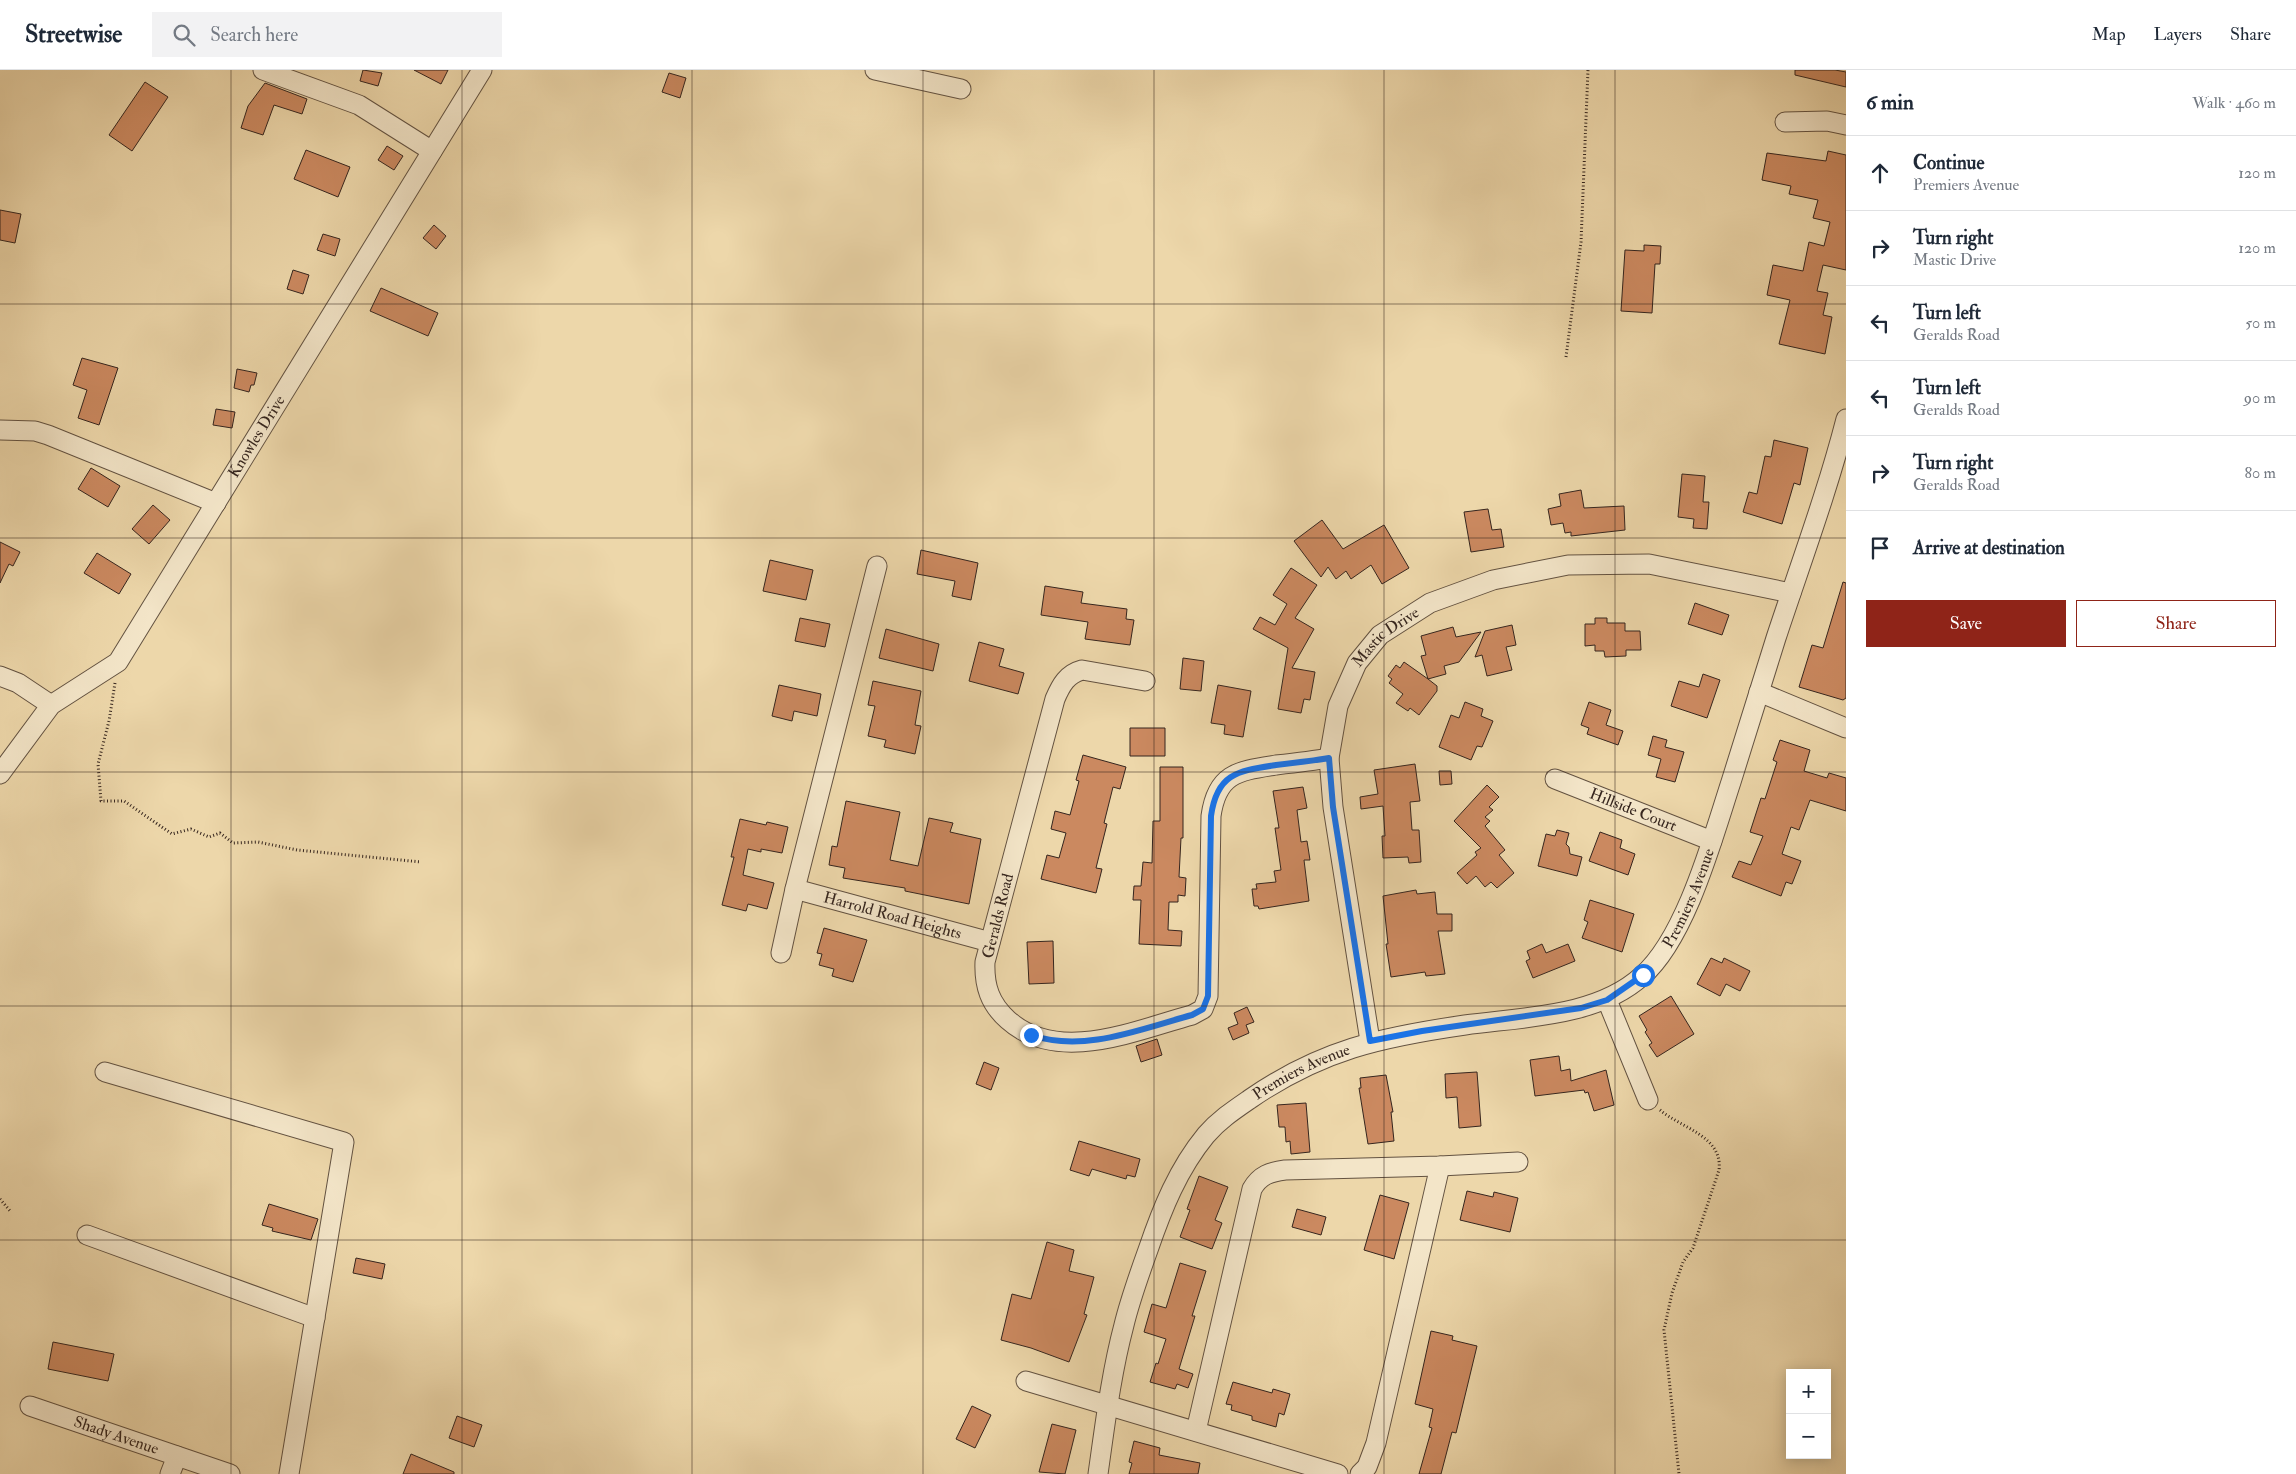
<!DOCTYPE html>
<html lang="en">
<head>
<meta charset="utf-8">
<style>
  :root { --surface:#fff; --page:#f2f2f3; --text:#1f2937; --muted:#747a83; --line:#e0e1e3; --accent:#8f2418 }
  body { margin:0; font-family:"IM FELL Double Pica",serif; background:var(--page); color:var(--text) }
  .controls { position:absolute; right:15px; bottom:15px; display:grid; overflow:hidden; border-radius:0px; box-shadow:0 2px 12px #0003 }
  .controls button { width:45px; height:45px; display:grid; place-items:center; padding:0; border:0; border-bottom:1px solid var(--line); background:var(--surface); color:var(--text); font:25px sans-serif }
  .stop { position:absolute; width:15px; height:15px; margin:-11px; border:4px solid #1a73e8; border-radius:50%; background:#fff }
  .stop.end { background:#1a73e8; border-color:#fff; box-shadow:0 1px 5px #0008 }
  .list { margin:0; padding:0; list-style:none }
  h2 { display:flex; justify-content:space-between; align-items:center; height:65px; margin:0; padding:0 20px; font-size:21px }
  h2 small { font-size:16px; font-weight:400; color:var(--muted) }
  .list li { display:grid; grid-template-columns:32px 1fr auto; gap:15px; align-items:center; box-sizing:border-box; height:75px; padding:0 20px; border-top:1px solid var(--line) }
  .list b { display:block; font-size:19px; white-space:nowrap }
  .list p { margin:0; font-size:16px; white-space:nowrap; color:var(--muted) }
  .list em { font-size:16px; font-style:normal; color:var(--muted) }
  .actions { display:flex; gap:10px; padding:15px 20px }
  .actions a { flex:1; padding:11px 0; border:1px solid var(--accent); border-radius:0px; text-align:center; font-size:18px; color:var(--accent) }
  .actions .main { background:var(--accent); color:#fff }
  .icon { flex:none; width:28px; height:28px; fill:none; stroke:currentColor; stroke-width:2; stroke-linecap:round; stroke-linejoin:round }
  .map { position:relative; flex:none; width:1846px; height:1404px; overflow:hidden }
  header { display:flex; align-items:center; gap:30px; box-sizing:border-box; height:70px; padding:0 25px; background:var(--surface); border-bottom:1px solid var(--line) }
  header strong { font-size:24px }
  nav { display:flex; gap:28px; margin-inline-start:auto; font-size:18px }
  .search { width:350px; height:45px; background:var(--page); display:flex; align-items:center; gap:12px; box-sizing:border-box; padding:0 18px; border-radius:0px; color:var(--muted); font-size:19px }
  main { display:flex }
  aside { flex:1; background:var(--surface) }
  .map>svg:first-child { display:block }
  .building { fill:#cb8960; stroke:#35251e }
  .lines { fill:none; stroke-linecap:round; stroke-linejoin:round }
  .street-casing { stroke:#635241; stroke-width:21 }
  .path { stroke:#35251e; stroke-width:3; stroke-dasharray:1 2.5; stroke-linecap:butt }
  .street { stroke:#f3e5c8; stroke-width:19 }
  .route { stroke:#1a73e8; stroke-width:6 }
  .grid { fill:none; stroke:#35251e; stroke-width:1; stroke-opacity:0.55 }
  .labels { text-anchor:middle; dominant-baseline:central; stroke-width:4.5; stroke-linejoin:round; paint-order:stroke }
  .street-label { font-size:16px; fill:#35251e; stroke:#f3e5c8 }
</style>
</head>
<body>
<header>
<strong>Streetwise</strong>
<div class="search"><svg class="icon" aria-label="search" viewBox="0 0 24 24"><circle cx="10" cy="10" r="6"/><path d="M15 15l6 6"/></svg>Search here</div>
<nav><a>Map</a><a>Layers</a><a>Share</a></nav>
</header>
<main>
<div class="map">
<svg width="1846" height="1404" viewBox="0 0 1846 1404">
  <rect width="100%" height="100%" fill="#edd7aa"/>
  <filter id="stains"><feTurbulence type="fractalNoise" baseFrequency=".004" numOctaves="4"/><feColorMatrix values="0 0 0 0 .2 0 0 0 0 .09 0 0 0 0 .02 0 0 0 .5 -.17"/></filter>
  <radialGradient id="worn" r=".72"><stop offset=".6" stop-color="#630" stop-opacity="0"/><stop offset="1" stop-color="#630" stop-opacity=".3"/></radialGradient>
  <path class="building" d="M 363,0 L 382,3 L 378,16 L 360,11 Z
    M 414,0 L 448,0 L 441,14 Z
    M 1795,0 L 1835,0 L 1846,2 L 1846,17 L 1795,5 Z
    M 669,3 L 686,8 L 680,28 L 662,22 Z
    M 145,12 L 168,27 L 132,81 L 109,65 Z
    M 265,13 L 307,29 L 302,44 L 274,35 L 263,65 L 241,58 L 248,36 Z
    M 387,76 L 403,86 L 394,100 L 378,90 Z
    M 306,80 L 350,97 L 338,127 L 294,109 Z
    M 1828,81 L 1846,85 L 1846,200 L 1823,195 L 1817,221 L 1828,223 L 1823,245 L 1832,247 L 1825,284 L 1779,274 L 1790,230 L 1767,225 L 1773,195 L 1803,201 L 1809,172 L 1824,176 L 1830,152 L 1813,148 L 1818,130 L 1789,124 L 1791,116 L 1762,110 L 1767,83 L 1826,91 Z
    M 0,140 L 21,144 L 15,173 L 0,170 Z
    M 434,155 L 446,166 L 436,179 L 423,168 Z
    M 323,164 L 340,169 L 335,186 L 317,180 Z
    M 1644,175 L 1661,176 L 1660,194 L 1655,194 L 1652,243 L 1621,241 L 1625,180 L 1644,181 Z
    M 293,200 L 309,205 L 303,224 L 287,219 Z
    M 381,218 L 438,243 L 428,266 L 370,241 Z
    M 82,288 L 118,298 L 99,355 L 78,348 L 87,320 L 73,315 Z
    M 237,299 L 257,303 L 254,315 L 251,315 L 249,322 L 234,318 Z
    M 216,339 L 235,342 L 232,358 L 213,355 Z
    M 1774,370 L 1808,378 L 1800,415 L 1794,413 L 1782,454 L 1743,442 L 1749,422 L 1757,424 L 1765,386 L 1771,387 Z
    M 91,398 L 120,416 L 108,437 L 78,419 Z
    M 1682,404 L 1705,406 L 1703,432 L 1709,432 L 1707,459 L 1693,458 L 1694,449 L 1678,447 Z
    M 1581,420 L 1584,438 L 1624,436 L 1625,460 L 1571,466 L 1571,462 L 1565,463 L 1563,453 L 1551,455 L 1548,439 L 1561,436 L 1559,424 Z
    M 153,435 L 170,450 L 149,474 L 132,459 Z
    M 1488,439 L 1492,460 L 1501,459 L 1504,477 L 1471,482 L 1464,442 Z
    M 1322,450 L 1343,479 L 1384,455 L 1409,498 L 1382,514 L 1371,495 L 1351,509 L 1346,501 L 1336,509 L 1328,497 L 1321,507 L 1294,471 Z
    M 0,472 L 20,482 L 13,496 L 9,494 L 0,513 Z
    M 921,480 L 978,493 L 971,530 L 952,526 L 955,511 L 917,504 Z
    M 97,483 L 131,504 L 119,524 L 84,503 Z
    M 770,490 L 813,500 L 806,530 L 763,521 Z
    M 1291,498 L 1317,515 L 1295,548 L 1314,559 L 1292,598 L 1315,602 L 1310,630 L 1304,629 L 1301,643 L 1278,639 L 1288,578 L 1253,559 L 1260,547 L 1275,555 L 1287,534 L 1273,525 Z
    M 1843,512 L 1846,513 L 1846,628 L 1843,630 L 1799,617 L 1812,575 L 1823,578 Z
    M 1045,516 L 1083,522 L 1081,533 L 1127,539 L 1126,549 L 1134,550 L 1130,575 L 1085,569 L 1088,552 L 1041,545 Z
    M 1695,533 L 1729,545 L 1722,565 L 1688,554 Z
    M 800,548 L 830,554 L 825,577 L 795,571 Z
    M 1595,548 L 1607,548 L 1607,553 L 1625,553 L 1625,561 L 1640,561 L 1641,580 L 1626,580 L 1626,586 L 1605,587 L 1604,581 L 1595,581 L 1595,575 L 1585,576 L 1585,554 L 1595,554 Z
    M 1512,555 L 1516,575 L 1506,577 L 1512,600 L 1487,606 L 1482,585 L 1475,587 L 1485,561 Z
    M 1453,557 L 1456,567 L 1481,562 L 1459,592 L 1444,596 L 1446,604 L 1428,609 L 1437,616 L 1437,621 L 1419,645 L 1410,638 L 1408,641 L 1396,633 L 1403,624 L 1389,613 L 1392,609 L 1388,606 L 1396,595 L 1400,598 L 1404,592 L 1428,609 L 1421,586 L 1426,585 L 1421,566 Z
    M 886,559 L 939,574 L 933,601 L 879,588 Z
    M 979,572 L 1004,579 L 999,596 L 1024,603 L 1018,624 L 969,611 Z
    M 1183,588 L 1204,591 L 1201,621 L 1180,619 Z
    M 1703,604 L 1720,610 L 1707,648 L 1671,636 L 1679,611 L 1699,617 Z
    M 873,611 L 921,621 L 915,655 L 921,656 L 915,684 L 884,677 L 886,670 L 868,666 L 875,636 L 868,635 Z
    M 779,615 L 821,624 L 817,646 L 794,641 L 792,651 L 772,646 Z
    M 1218,615 L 1251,621 L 1243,667 L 1224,664 L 1225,655 L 1211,653 Z
    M 1465,632 L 1483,639 L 1481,646 L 1493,651 L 1482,677 L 1477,676 L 1471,690 L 1439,677 L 1451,645 L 1459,648 Z
    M 1589,632 L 1611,640 L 1606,655 L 1623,661 L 1618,675 L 1587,664 L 1589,658 L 1581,655 Z
    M 1130,658 L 1165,658 L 1165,686 L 1130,686 Z
    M 1653,666 L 1667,670 L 1665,677 L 1684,682 L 1675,712 L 1656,707 L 1661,689 L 1648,685 Z
    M 1780,670 L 1810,680 L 1804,701 L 1827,708 L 1829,703 L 1846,708 L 1846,741 L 1810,730 L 1799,760 L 1791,757 L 1782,784 L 1801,791 L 1792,814 L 1786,812 L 1781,826 L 1732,807 L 1739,791 L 1751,795 L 1763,766 L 1750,762 L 1761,728 L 1765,729 L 1777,692 L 1773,690 Z
    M 1083,685 L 1126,697 L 1120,719 L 1113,717 L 1104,753 L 1107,754 L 1096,798 L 1102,799 L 1096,823 L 1041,809 L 1047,785 L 1059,788 L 1066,763 L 1051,759 L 1055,741 L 1070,745 L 1079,711 L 1076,710 Z
    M 1415,694 L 1420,731 L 1410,732 L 1412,760 L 1419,760 L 1421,792 L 1409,793 L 1408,787 L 1383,788 L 1382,766 L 1385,766 L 1383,736 L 1361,739 L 1360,727 L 1378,724 L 1374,700 Z
    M 1160,697 L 1183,697 L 1183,768 L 1181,768 L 1179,807 L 1186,808 L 1185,826 L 1178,825 L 1178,832 L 1169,832 L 1168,860 L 1182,861 L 1181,876 L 1139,874 L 1141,830 L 1133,830 L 1134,816 L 1141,816 L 1143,792 L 1152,793 L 1153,751 L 1160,751 Z
    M 1439,701 L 1451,701 L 1452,714 L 1440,715 Z
    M 1487,715 L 1499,727 L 1489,737 L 1493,740 L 1485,747 L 1490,751 L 1485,756 L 1505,780 L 1499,785 L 1514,803 L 1497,818 L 1491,812 L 1485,817 L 1476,806 L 1467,814 L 1457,803 L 1477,785 L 1475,782 L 1481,778 L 1454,751 Z
    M 1303,717 L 1307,738 L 1297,740 L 1301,772 L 1307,771 L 1310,790 L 1304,790 L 1309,831 L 1259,839 L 1258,836 L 1254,836 L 1252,819 L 1257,819 L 1256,814 L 1276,812 L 1274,801 L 1281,800 L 1275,758 L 1279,758 L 1273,721 Z
    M 846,731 L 900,742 L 890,790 L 918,796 L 929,748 L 953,753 L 950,762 L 981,769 L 969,834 L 905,821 L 905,818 L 843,808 L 845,798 L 829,795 L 832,776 L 837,777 Z
    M 740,749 L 766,755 L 767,752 L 788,757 L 782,783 L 761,779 L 761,782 L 748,779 L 743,805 L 774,813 L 767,839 L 748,834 L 746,841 L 722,835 L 734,787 L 731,787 Z
    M 1557,760 L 1569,763 L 1566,774 L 1569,777 L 1570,784 L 1582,787 L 1577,806 L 1538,796 L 1546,764 L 1555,766 Z
    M 1600,762 L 1622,770 L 1620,778 L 1635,784 L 1628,805 L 1589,791 Z
    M 1416,820 L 1417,824 L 1435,822 L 1437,844 L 1452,844 L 1452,861 L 1438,861 L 1445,904 L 1426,906 L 1425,902 L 1391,907 L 1386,874 L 1388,874 L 1383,826 Z
    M 1590,830 L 1634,844 L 1622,882 L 1582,868 L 1588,852 L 1584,850 Z
    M 824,858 L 867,870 L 853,912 L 832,906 L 834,899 L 819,895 L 822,884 L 817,883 Z
    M 1053,871 L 1054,913 L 1029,914 L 1027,872 Z
    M 1542,874 L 1546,883 L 1568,874 L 1575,891 L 1533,908 L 1526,891 L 1530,889 L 1527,881 Z
    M 1711,888 L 1722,893 L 1724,888 L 1750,901 L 1740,921 L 1726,914 L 1720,926 L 1697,914 Z
    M 1671,926 L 1694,964 L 1657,987 L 1649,975 L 1652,973 L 1645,962 L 1647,960 L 1639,946 Z
    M 1247,937 L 1254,952 L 1246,955 L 1249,963 L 1233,970 L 1228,958 L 1238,954 L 1234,943 Z
    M 1157,969 L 1162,985 L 1141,992 L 1136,976 Z
    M 1559,986 L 1561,1001 L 1570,999 L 1571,1011 L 1606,1000 L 1614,1035 L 1594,1041 L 1588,1022 L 1585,1023 L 1584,1020 L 1535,1026 L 1530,990 Z
    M 984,992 L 999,998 L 991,1020 L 976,1014 Z
    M 1477,1002 L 1481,1056 L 1459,1058 L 1457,1027 L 1446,1028 L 1445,1004 Z
    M 1386,1005 L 1393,1042 L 1391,1042 L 1394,1071 L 1368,1074 L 1359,1018 L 1361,1018 L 1360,1008 Z
    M 1306,1033 L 1310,1082 L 1291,1084 L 1290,1071 L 1286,1072 L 1285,1057 L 1279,1057 L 1277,1035 Z
    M 1079,1071 L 1140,1089 L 1135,1107 L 1127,1105 L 1126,1109 L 1092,1099 L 1089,1106 L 1070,1100 Z
    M 1199,1106 L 1228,1117 L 1215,1150 L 1222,1153 L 1212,1179 L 1180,1167 L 1190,1140 L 1187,1139 Z
    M 1467,1121 L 1493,1127 L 1494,1122 L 1518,1128 L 1510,1162 L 1460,1150 Z
    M 1380,1125 L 1409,1133 L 1394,1189 L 1364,1180 Z
    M 269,1134 L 318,1149 L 311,1170 L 272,1161 L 273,1158 L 262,1155 Z
    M 1297,1139 L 1326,1147 L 1321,1165 L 1292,1157 Z
    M 1047,1172 L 1074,1180 L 1069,1201 L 1094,1207 L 1084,1244 L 1087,1245 L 1069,1292 L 1031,1278 L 1001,1270 L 1012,1224 L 1031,1229 Z
    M 356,1188 L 385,1194 L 382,1209 L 353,1203 Z
    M 1180,1193 L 1206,1201 L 1192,1246 L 1195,1246 L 1179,1299 L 1193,1304 L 1188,1318 L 1177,1314 L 1175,1319 L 1150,1312 L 1156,1293 L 1158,1294 L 1166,1269 L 1144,1262 L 1152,1234 L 1166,1238 Z
    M 1431,1261 L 1453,1266 L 1452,1270 L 1477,1276 L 1456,1363 L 1452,1362 L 1441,1404 L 1419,1404 L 1432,1358 L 1429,1357 L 1433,1339 L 1415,1334 Z
    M 53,1272 L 114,1284 L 108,1311 L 48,1299 Z
    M 1233,1312 L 1272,1323 L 1273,1319 L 1290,1324 L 1284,1345 L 1279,1343 L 1276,1357 L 1252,1350 L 1252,1346 L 1231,1340 L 1232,1335 L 1226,1334 Z
    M 972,1336 L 991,1345 L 975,1378 L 956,1369 Z
    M 457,1346 L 482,1355 L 474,1377 L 449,1368 Z
    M 1052,1354 L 1076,1360 L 1065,1404 L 1039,1402 Z
    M 1134,1371 L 1160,1378 L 1159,1385 L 1200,1393 L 1198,1404 L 1129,1404 L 1132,1393 L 1129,1392 Z
    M 411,1384 L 454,1402 L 454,1404 L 403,1404 Z"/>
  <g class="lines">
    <defs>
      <g id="street">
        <path d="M 263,0 L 359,35 L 432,81"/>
        <path d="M 875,0 L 961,19"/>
        <path d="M 1785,52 L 1827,51 L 1846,55"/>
        <path d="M 0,360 L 35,361 L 48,365 L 216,433"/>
        <path d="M 0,606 L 18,613 L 51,635"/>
        <path d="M 1145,611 L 1082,600 C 1067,604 1061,615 1055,629 L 985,892 C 984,916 990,934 1008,950 C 1058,995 1136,960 1192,945 L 1203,939 L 1208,926 L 1211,746 C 1217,703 1238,701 1276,695 C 1294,693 1312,691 1329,688"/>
        <path d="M 1759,622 L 1846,658"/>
        <path id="s1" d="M 0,704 L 51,635 L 118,592 L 482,0"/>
        <path id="s2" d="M 1555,709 L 1712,771"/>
        <path id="s3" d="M 795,819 L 990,872"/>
        <path d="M 781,883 L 795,819 L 877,496"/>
        <path d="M 1607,930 L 1648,1030"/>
        <path id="s4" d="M 1370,971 L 1333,737 L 1329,688 L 1338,636 L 1357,593 L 1380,565 L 1430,533 L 1493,510 L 1568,495 L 1649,494 L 1791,523"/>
        <path d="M 105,1002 L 344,1072 L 289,1404"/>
        <path d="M 87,1165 L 315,1248"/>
        <path d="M 1026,1311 L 1338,1404"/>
        <path id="s5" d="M 30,1336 L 230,1404"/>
        <path d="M 1196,1361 L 1252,1119 C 1260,1105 1270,1102 1285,1100 L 1440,1096 L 1518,1092"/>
        <path d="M 170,1404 L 177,1386"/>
        <path id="s6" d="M 1098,1404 C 1105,1355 1111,1304 1124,1255 C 1130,1230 1139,1205 1148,1180 C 1162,1139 1178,1099 1206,1065 C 1219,1050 1234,1040 1250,1029 C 1321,980 1381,967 1465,955 C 1523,947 1597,947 1642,906 C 1686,868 1713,767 1731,712 C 1746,664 1761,616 1776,568 C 1800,495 1827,423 1846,349"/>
        <path d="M 1360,1404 L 1367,1397 L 1376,1373 L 1440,1096"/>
      </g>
    </defs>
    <use href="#street" class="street-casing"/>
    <path class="path" d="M 1566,287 L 1581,172 L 1588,0
      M 115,613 L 109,651 L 98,694 L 101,731 L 124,731 L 172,764 L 191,759 L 209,767 L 220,763 L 233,773 L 258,772 L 297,780 L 421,792
      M 1660,1040 C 1681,1058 1723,1066 1719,1100 L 1693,1178 L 1683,1192 L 1672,1223 L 1664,1260 L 1679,1404
      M 0,1129 L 11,1142"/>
    <use href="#street" class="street"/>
  </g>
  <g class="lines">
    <path class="route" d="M 1031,965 C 1084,983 1140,959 1192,945 L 1203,939 L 1208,926 L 1211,746 C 1217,703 1238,701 1276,695 C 1294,693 1312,691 1329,688 L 1333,737 L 1370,971 L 1422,961 L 1581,938 L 1607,930 L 1643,905"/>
  </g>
  <path class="grid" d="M 231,0 L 231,1404M 462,0 L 462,1404M 692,0 L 692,1404M 923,0 L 923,1404M 1154,0 L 1154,1404M 1384,0 L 1384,1404M 1615,0 L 1615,1404M 0,234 L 1846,234M 0,468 L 1846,468M 0,702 L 1846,702M 0,936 L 1846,936M 0,1170 L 1846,1170"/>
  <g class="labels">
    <g class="street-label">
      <text stroke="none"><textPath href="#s1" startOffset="430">Knowles Drive</textPath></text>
      <text stroke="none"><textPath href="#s4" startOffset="425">Mastic Drive</textPath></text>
      <text stroke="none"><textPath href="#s2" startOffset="84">Hillside Court</textPath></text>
      <text stroke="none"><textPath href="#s6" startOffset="925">Premiers Avenue</textPath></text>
      <text stroke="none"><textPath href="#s3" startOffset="101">Harrold Road Heights</textPath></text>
      <text transform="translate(998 846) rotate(-76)">Geralds Road</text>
      <text stroke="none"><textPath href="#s6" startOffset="475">Premiers Avenue</textPath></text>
      <text stroke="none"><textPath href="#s5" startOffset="91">Shady Avenue</textPath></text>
    </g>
  </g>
  <rect width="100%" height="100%" filter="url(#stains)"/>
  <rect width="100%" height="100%" fill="url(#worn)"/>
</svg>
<div class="controls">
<button>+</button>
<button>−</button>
</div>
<div class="stop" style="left:1643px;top:905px"></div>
<div class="stop end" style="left:1031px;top:965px"></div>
</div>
<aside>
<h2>6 min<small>Walk · 460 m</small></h2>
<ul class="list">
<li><svg class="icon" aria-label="ahead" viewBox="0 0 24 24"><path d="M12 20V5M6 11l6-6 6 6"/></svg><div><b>Continue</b><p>Premiers Avenue</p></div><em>120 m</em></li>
<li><svg class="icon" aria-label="right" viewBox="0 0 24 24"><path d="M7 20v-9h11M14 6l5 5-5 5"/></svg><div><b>Turn right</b><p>Mastic Drive</p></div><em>120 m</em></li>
<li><svg class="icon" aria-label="left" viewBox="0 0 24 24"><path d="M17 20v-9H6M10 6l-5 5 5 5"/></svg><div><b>Turn left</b><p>Geralds Road</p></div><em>50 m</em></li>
<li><svg class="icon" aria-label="left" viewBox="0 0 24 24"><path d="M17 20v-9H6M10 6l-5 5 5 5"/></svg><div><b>Turn left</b><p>Geralds Road</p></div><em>90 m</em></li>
<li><svg class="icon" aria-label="right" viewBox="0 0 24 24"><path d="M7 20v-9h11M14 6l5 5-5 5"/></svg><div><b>Turn right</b><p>Geralds Road</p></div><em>80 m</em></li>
<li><svg class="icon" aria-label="arrive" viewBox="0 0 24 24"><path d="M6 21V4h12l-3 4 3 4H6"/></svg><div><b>Arrive at destination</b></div></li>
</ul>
<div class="actions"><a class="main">Save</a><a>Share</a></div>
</aside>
</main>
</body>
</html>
